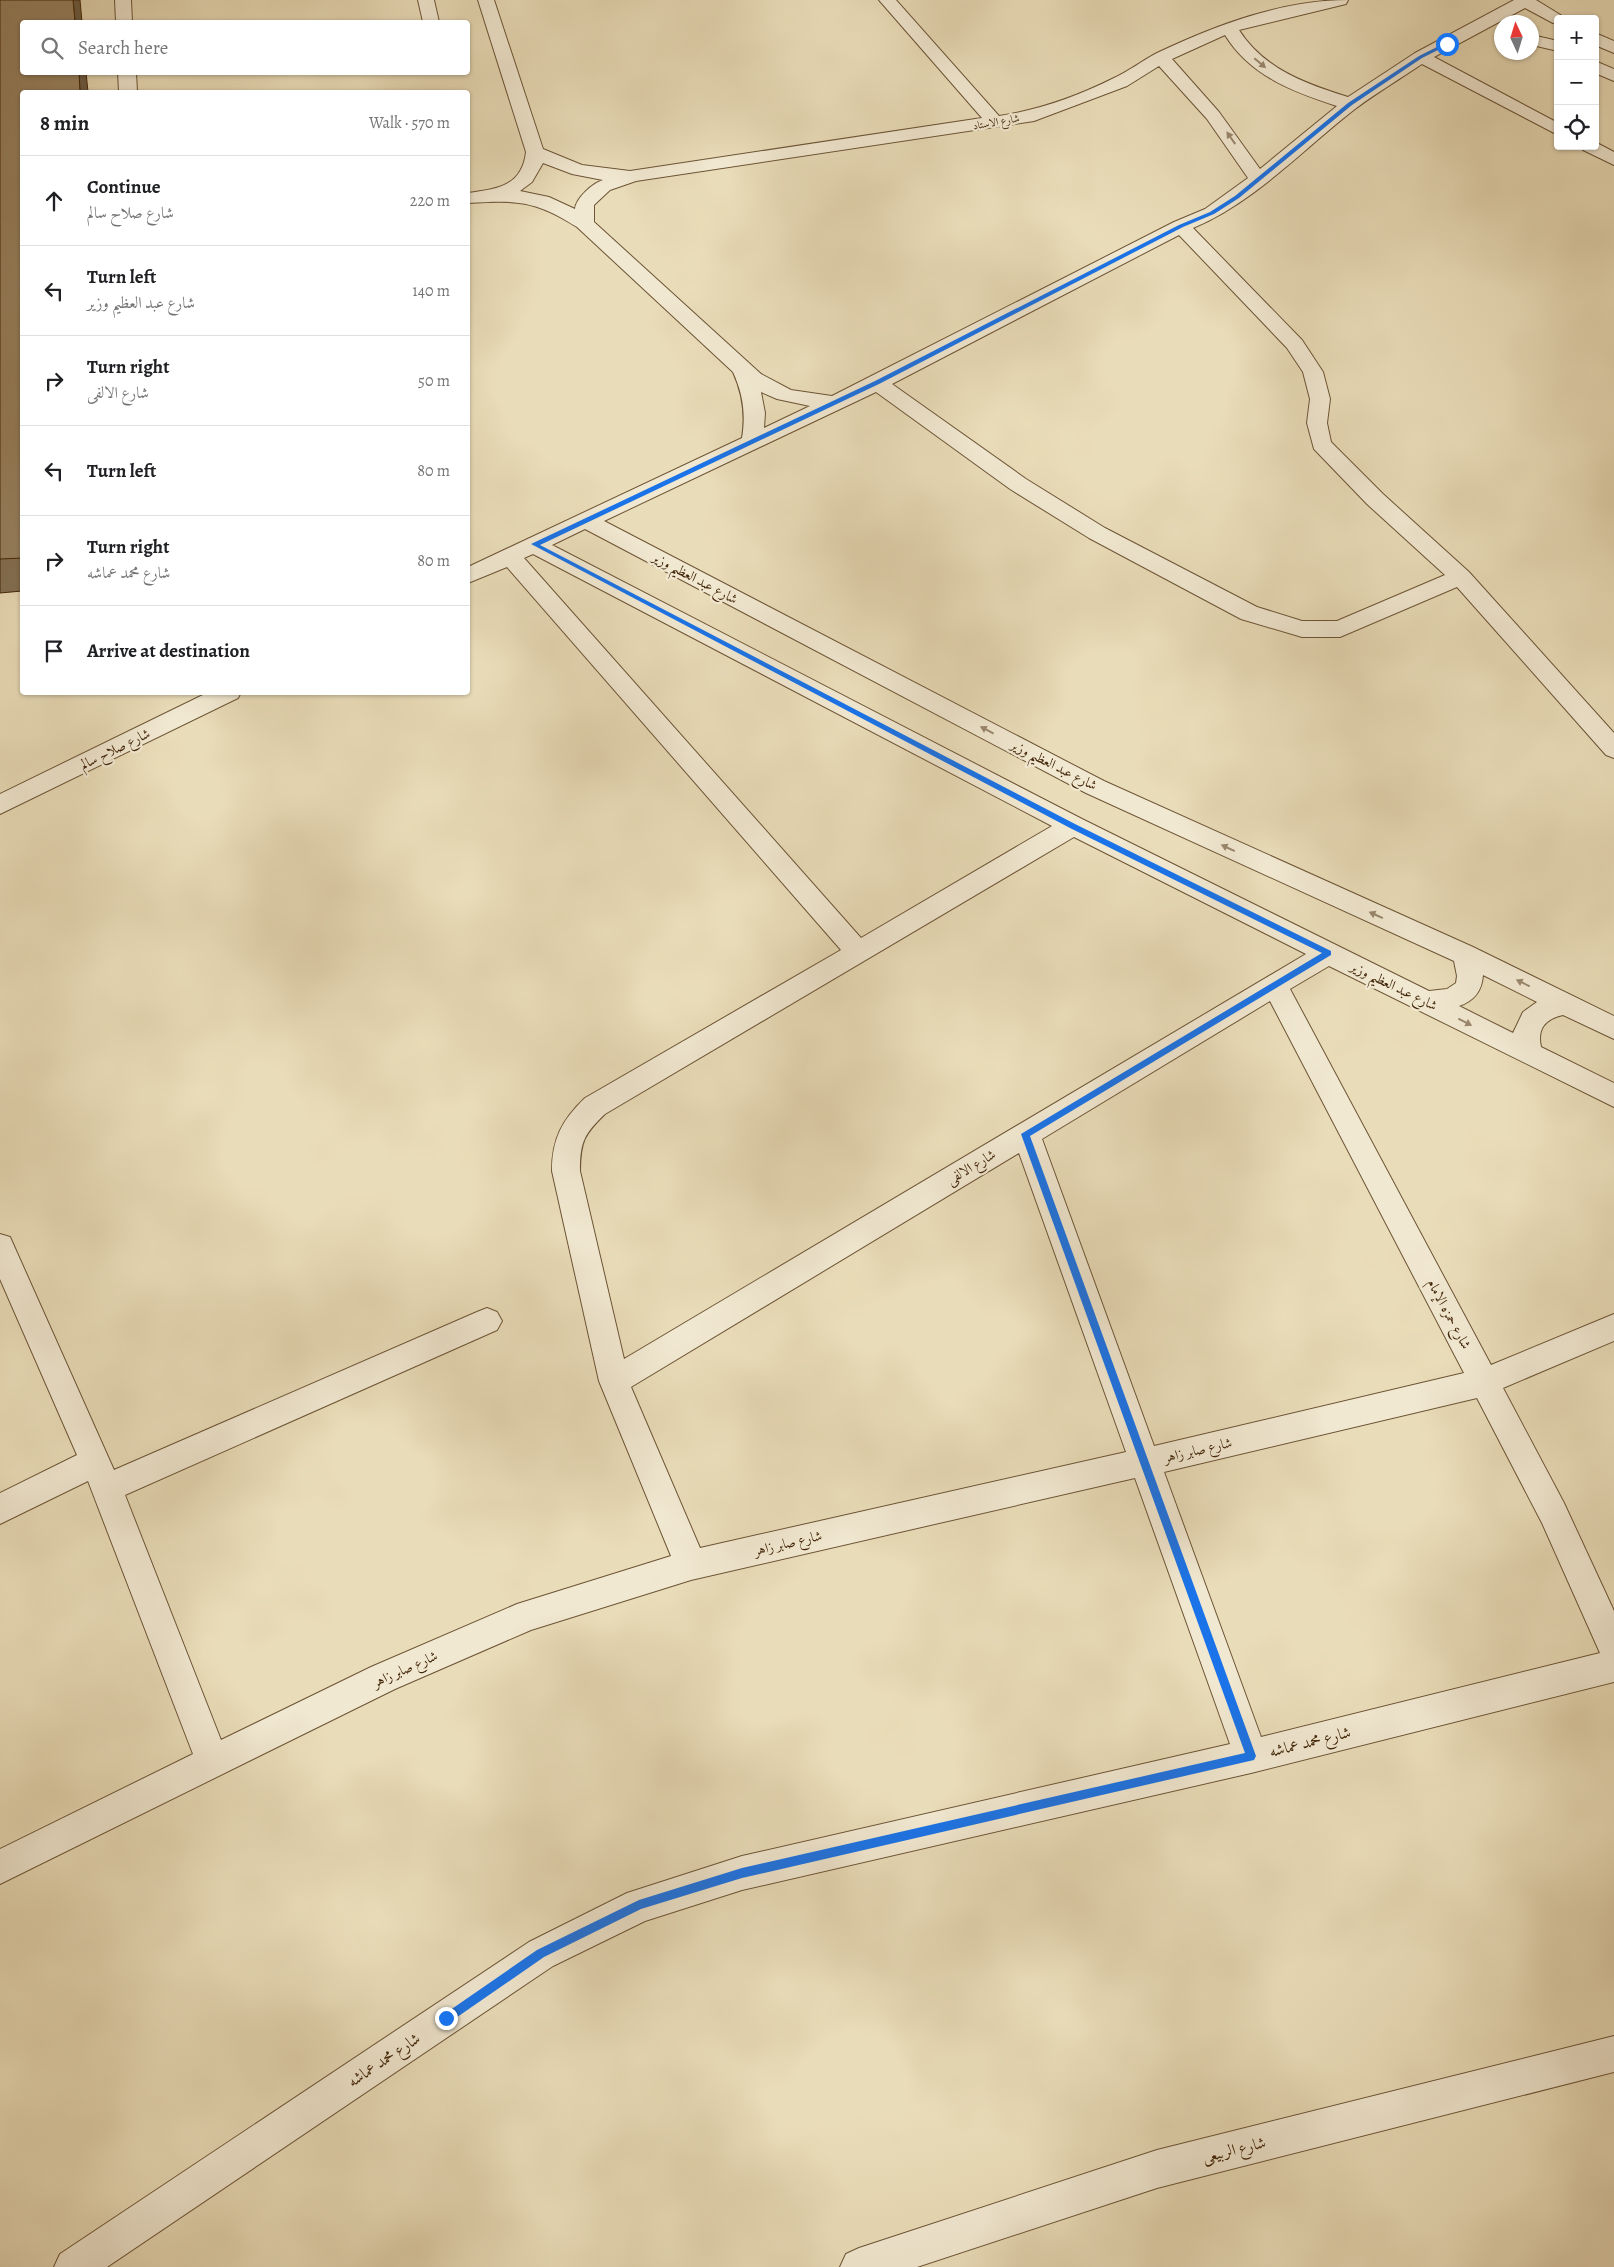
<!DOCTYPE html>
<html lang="en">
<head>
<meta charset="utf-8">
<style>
  :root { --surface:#fff; --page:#f6f6f6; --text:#202124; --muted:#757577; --line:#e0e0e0 }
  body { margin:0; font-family:Alegreya,Amiri,serif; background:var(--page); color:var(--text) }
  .controls { position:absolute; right:15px; top:15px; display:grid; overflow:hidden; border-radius:5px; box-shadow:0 1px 4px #0004 }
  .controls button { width:45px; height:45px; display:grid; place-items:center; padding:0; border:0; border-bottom:1px solid var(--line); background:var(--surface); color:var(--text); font:25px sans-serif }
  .compass { position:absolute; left:1494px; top:15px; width:45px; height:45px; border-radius:50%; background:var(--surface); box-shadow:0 1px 4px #0004; rotate:356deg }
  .stop { position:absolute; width:15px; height:15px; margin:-11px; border:4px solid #1a73e8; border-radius:50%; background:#fff }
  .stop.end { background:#1a73e8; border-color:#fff; box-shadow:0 1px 5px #0008 }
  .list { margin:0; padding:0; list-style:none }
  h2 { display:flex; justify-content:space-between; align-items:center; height:65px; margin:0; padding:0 20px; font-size:21px }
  h2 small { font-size:16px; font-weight:400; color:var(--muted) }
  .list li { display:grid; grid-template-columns:32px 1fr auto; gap:15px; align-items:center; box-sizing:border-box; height:90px; padding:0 20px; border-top:1px solid var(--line) }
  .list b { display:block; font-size:19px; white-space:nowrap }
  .list p { margin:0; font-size:16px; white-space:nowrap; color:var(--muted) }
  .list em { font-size:16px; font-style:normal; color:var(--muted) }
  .icon { flex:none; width:28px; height:28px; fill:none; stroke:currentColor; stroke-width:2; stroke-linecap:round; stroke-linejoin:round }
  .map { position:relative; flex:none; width:1614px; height:2267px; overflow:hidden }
  .search { position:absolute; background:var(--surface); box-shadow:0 1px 4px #0004; left:20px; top:20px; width:450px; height:55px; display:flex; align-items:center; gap:12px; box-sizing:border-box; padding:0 18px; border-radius:5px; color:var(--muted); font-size:19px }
  .panel { position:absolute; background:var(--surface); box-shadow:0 1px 4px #0004; left:20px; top:90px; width:450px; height:605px; border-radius:5px }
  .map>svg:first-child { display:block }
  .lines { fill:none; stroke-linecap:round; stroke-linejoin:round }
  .minor-casing { stroke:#6c5435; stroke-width:2 }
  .minor { fill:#f1e8d1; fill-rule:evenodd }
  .wall { fill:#847256; stroke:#422609 }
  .shaded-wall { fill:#6b5d46; stroke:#422609 }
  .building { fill:#998564; stroke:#422609 }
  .oneway { fill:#9a876d }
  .route { fill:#1a73e8 }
  .labels { text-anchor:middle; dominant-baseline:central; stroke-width:4.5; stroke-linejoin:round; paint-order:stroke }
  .far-street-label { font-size:11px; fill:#422609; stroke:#f1e8d1 }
  .street-label { font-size:14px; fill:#422609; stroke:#f1e8d1 }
  .near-street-label { font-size:16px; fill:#422609; stroke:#f1e8d1 }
</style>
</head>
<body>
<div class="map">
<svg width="1614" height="2267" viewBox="0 0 1614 2267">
  <rect width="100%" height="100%" fill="#e9dcb8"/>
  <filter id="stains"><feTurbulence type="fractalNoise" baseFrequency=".004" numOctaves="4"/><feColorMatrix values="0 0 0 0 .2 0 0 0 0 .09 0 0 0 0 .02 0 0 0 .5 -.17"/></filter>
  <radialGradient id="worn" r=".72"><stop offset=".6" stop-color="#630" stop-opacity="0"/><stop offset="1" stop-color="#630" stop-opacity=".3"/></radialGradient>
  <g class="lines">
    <defs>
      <path id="minor" d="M 115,0 L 131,0 L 132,22 L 116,22 Z
        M 418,0 L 434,0 L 439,22 L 423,22 Z
        M 478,0 L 494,0 L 543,149 L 582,165 L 630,171 L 982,118 L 879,0 L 896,0 L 999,116 C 1039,110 1078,96 1114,78 C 1129,71 1142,61 1157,53 C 1216,25 1282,0 1348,0 L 1346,4 L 1239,30 C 1264,69 1306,84 1348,97 L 1415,53 L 1514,0 L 1536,0 L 1567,19 L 1558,19 L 1558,24 L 1553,23 L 1525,8 L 1434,57 L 1558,123 L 1558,135 L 1422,64 C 1400,79 1376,93 1355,109 C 1302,150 1255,202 1193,228 L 1302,340 L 1323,372 L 1330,399 L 1327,423 L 1331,442 L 1383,494 L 1469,572 L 1614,733 L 1614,758 L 1606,755 L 1457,587 L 1340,637 L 1302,637 L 1241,619 L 1089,538 L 1010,489 L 876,392 L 604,521 L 1104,781 L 1473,947 L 1614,1016 L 1614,1039 L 1563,1015 C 1545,1019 1537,1029 1541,1047 L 1614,1083 L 1614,1107 L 1329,966 L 1290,989 L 1491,1365 L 1614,1314 L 1614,1341 L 1503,1388 L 1564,1503 L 1614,1611 L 1614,1682 L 1251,1773 L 742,1890 L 645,1921 L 553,1966 L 107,2267 L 54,2267 L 60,2254 L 529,1942 L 627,1893 L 742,1856 L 1230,1744 L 1135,1478 L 691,1580 L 531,1630 L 395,1689 L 0,1884 L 0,1849 L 193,1754 L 88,1481 L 0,1524 L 0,1493 L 77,1455 L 0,1279 L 0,1234 L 10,1237 L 114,1470 L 477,1312 L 487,1308 L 497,1312 L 502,1321 L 497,1330 L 125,1495 L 221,1740 L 371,1667 L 517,1604 L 671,1556 L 599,1381 L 552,1171 C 552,1139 562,1120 585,1098 L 841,950 L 507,567 L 468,583 L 468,567 L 742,438 C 746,414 743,394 733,372 L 577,227 C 535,200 516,200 468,203 L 468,193 C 496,189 522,187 526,152 ZM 1225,35 C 1250,76 1294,92 1337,106 L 1260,169 L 1219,112 L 1172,59 ZM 1159,66 L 1207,119 L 1248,178 L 1205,209 L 1174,222 L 832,396 L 791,390 L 761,374 L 594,222 L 594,205 L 610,190 L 636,181 L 1034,121 L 1127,86 ZM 543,163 L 572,174 L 603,180 C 593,183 576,198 575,209 L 549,197 L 520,191 L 532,182 ZM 1179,235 L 1287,348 L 1303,372 L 1310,399 L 1307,423 L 1314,449 L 1367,504 L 1445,575 L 1337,621 L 1302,621 L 1257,607 L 1105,528 L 1026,479 L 892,384 ZM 761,392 L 777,399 L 810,406 L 764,428 L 765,413 ZM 585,529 L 1086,793 L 1454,961 L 1457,976 L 1456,983 L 1447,989 L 1429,991 L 1082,819 L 552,545 ZM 533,554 L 1052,826 L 861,938 L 524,558 ZM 1074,837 L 1306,954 L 624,1359 L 580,1171 C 580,1142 584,1134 605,1114 ZM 1483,975 L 1537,1002 L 1523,1012 L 1513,1033 L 1459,1006 C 1474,1001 1482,991 1483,975 ZM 1270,1001 L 1464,1373 L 1154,1446 L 1042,1139 ZM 1019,1153 L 1126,1452 L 700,1548 L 631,1387 ZM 1477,1398 L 1542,1523 L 1600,1653 L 1261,1737 L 1164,1472 Z
        M 1595,33 L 1614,41 L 1614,53 L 1595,45 Z
        M 1532,35 L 1558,41 L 1558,51 L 1532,45 Z
        M 1595,61 L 1614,69 L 1614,81 L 1595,73 Z
        M 118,72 L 136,72 L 137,92 L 119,92 Z
        M 1595,142 L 1614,152 L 1614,165 L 1583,150 L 1580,146 L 1595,146 Z
        M 209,692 L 241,692 L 238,698 L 0,814 L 0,794 Z
        M 1614,2036 L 1614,2072 L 1157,2188 L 917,2267 L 840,2267 L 846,2254 L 859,2248 L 1157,2150 Z"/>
    </defs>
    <use href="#minor" class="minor-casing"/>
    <use href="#minor" class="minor"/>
  </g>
  <path class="wall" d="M 0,0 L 22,92 L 22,591 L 0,593 Z"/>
  <path class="shaded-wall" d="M 73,0 L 80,0 L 82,22 L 75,22 Z
    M 79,72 L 86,72 L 88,92 L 80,92 Z"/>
  <path class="building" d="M 0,0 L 73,0 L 75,22 L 22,22 L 22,72 L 79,72 L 80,92 L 22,92 L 22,558 L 0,559 Z"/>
  <defs><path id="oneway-solid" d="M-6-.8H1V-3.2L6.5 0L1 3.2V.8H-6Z" transform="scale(1.25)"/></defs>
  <g class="oneway">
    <use href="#oneway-solid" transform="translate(1260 63) rotate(40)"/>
    <use href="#oneway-solid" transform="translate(1231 138) rotate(-125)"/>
    <use href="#oneway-solid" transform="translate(987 730) rotate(-152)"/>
    <use href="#oneway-solid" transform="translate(1228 848) rotate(-155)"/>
    <use href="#oneway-solid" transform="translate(1376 915) rotate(-156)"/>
    <use href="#oneway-solid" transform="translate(1523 983) rotate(-154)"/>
    <use href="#oneway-solid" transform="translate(1465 1022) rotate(27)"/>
  </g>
  <path class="route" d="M 1445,43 L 1450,44 L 1422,58 L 1352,105 L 1239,198 L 1214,214 L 1183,227 L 879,384 L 540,545 L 1075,824 L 1331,951 L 1331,955 L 1030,1136 L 1256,1756 L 1254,1760 L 742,1878 L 641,1909 L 544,1957 L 450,2022 L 443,2022 L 443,2015 L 537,1950 L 639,1900 L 742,1868 L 1245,1753 L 1021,1134 L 1322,953 L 1070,828 L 531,544 L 875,381 L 1179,225 L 1210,212 L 1235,196 L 1348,103 L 1419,56 Z"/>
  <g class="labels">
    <g class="far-street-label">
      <text transform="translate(996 122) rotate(-10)">شارع الاستاد</text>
    </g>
    <g class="street-label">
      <text transform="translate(695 578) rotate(28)">شارع عبد العظيم وزير</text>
      <text transform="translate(115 749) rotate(-26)">شارع صلاح سالم</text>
      <text transform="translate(1054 765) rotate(27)">شارع عبد العظيم وزير</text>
      <text transform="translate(1394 986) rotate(26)">شارع عبد العظيم وزير</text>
      <text transform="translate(971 1167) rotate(-31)">شارع الالفى</text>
      <text transform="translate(1449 1314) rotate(62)">شارع حمزه الإمام</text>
      <text transform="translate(1198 1450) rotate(-13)">شارع صابر زاهر</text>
      <text transform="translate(788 1543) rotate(-13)">شارع صابر زاهر</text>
      <text transform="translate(405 1669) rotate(-24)">شارع صابر زاهر</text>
    </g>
    <g class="near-street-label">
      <text transform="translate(1310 1742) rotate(-14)">شارع محمد عماشه</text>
      <text transform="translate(384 2060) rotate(-34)">شارع محمد عماشه</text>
      <text transform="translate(1234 2150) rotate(-14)">شارع الربيعى</text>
    </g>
  </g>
  <rect width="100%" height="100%" filter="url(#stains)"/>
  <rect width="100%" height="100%" fill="url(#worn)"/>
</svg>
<div class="controls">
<button>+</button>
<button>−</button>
<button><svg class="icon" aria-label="locate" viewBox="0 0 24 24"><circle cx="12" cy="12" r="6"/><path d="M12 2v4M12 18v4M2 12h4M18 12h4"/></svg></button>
</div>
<svg class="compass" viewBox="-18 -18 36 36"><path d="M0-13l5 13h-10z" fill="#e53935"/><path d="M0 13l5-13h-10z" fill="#757577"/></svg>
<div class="stop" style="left:1447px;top:44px"></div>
<div class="stop end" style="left:446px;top:2018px"></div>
<div class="search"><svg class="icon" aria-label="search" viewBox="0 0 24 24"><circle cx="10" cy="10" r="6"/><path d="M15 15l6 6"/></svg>Search here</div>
<section class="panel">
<h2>8 min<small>Walk · 570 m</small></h2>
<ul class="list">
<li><svg class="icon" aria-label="ahead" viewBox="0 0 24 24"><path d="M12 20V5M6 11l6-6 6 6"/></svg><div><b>Continue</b><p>شارع صلاح سالم</p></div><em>220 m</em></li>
<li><svg class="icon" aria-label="left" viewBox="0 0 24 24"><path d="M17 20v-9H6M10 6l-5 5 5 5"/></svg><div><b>Turn left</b><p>شارع عبد العظيم وزير</p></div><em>140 m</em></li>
<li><svg class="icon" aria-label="right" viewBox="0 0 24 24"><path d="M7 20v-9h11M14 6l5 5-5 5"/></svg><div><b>Turn right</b><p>شارع الالفى</p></div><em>50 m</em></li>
<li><svg class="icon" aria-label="left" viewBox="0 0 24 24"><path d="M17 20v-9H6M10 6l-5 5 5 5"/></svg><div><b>Turn left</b></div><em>80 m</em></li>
<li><svg class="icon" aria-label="right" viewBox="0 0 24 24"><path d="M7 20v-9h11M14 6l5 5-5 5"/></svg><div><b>Turn right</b><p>شارع محمد عماشه</p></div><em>80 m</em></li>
<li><svg class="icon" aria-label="arrive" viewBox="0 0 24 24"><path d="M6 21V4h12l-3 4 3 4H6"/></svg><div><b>Arrive at destination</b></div></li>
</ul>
</section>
</div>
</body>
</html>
